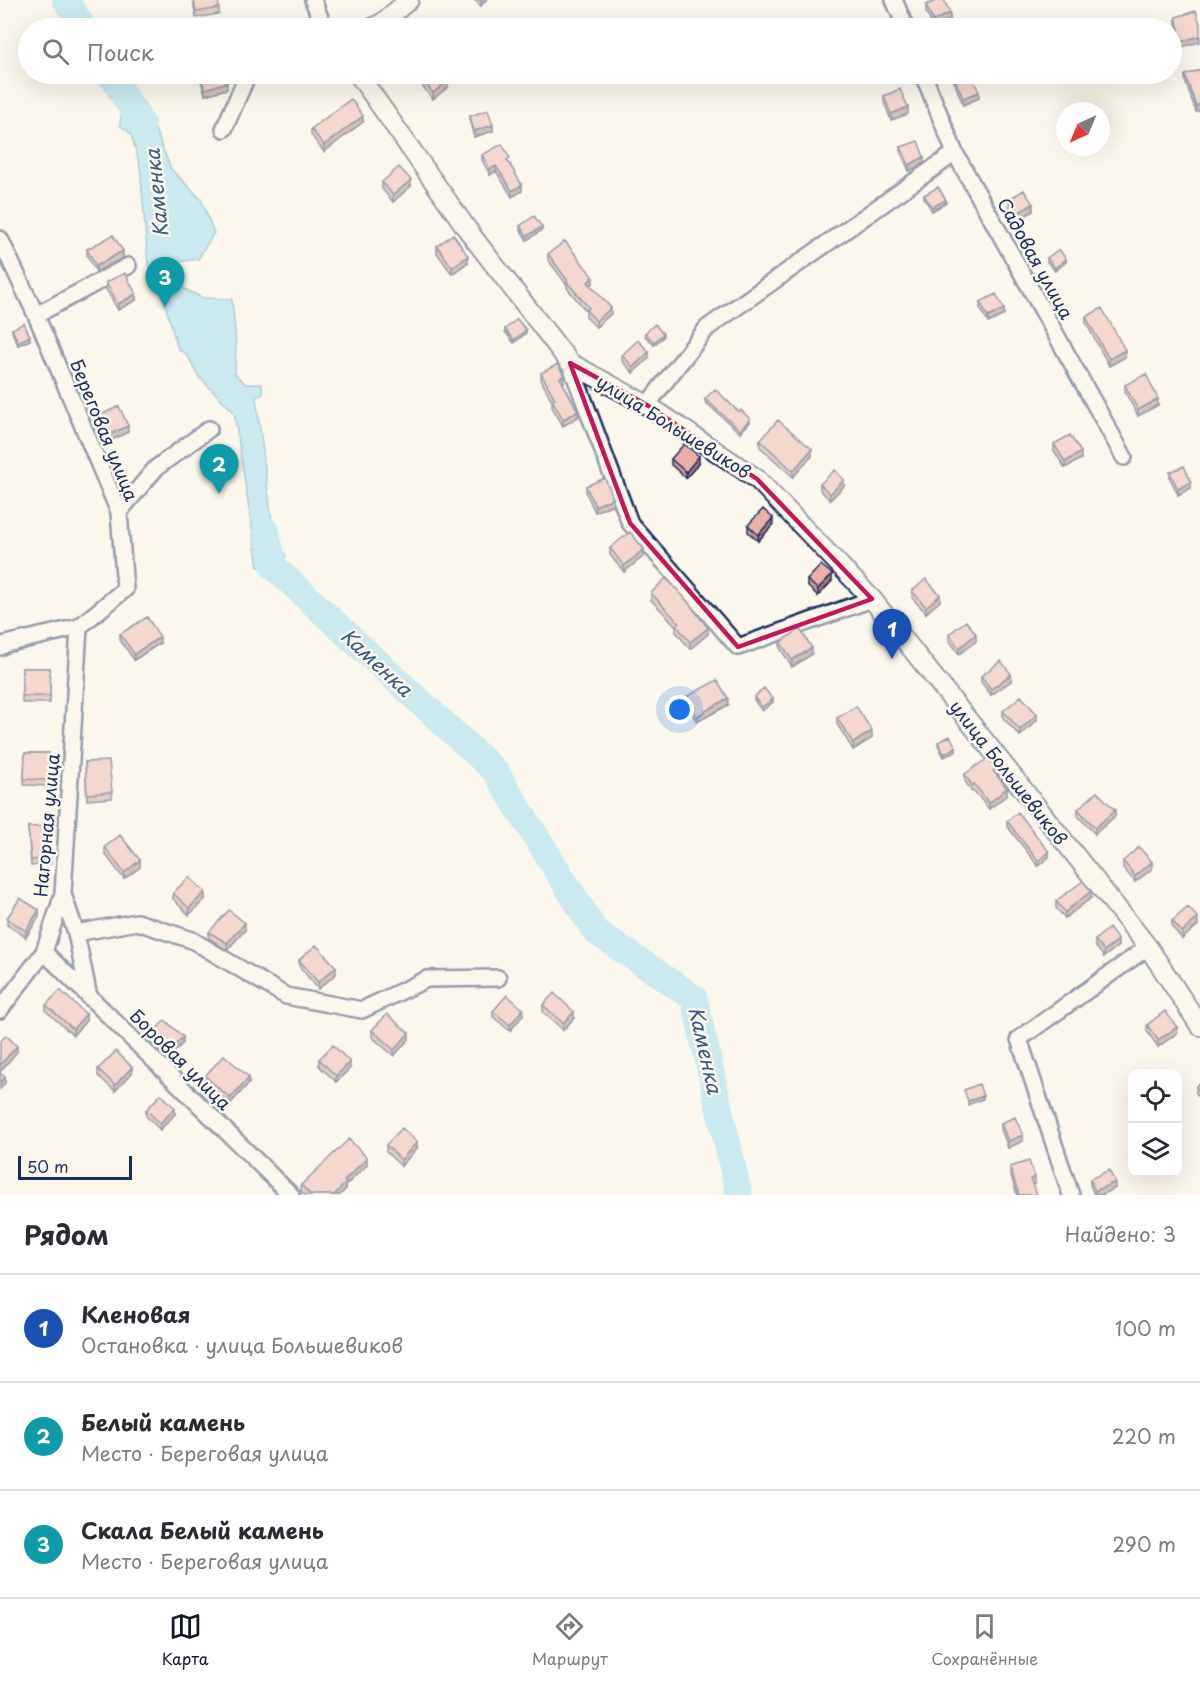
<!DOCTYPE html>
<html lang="ru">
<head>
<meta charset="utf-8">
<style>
  :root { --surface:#fff; --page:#f2f2f3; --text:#2b2b33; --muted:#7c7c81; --line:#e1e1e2; --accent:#111827 }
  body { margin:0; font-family:"Playpen Sans",sans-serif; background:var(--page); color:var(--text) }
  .controls { position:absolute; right:18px; bottom:18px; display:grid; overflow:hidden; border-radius:12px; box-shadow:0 6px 24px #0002 }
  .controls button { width:54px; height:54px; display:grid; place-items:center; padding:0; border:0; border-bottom:2px solid var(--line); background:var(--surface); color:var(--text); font:30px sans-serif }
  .compass { position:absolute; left:1056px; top:102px; width:54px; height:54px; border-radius:50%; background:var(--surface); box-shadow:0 6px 24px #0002; rotate:224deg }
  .scale { position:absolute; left:18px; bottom:15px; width:114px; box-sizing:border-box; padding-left:6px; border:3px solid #1b2f5e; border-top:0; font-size:16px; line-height:21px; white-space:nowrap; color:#1b2f5e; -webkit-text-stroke:4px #fbf7ec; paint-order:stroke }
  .you { position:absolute; left:680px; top:710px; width:21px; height:21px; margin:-15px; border:4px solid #fff; border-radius:50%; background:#1a73e8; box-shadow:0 0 0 9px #1a73e833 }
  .badge { display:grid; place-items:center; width:39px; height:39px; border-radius:50%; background:var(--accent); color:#fff; font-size:20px; font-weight:700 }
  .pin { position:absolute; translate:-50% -50px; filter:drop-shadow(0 2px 3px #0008) }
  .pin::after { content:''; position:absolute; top:32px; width:21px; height:18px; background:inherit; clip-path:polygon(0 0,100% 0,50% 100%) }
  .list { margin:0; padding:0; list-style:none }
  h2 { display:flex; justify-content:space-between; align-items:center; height:78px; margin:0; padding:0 24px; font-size:26px }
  h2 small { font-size:20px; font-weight:400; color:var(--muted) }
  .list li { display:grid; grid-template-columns:39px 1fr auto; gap:18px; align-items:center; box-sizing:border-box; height:108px; padding:0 24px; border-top:2px solid var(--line) }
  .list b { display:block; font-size:22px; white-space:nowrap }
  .list p { margin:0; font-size:20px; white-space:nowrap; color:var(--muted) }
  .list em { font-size:20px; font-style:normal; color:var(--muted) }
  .icon { flex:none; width:33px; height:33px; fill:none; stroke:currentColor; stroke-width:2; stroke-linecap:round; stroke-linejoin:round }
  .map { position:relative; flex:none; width:1200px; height:1195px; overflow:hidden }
  .search { position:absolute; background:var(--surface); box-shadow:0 6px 24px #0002; left:18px; right:18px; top:18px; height:66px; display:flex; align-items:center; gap:15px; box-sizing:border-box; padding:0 21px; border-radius:33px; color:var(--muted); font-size:22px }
  .sheet { height:402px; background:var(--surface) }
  nav { display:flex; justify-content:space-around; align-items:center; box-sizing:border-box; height:84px; border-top:2px solid var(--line); background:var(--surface); font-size:16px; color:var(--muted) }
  nav a { display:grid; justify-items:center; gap:3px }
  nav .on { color:var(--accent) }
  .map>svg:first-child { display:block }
  .water { fill:#90d8f1; stroke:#6194b6; stroke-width:1.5 }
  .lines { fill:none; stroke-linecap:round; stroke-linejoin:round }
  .river { stroke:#90d8f1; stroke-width:27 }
  .minor-casing { stroke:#1b2f5e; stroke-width:20 }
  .tertiary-casing { stroke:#1b2f5e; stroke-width:22 }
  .minor { stroke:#fbf7ec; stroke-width:15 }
  .tertiary { stroke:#fbf7ec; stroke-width:18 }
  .wall { fill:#ca9792; stroke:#1b2f5e; stroke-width:1.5 }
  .shaded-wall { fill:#a47b77; stroke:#1b2f5e; stroke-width:1.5 }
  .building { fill:#ebb0aa; stroke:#1b2f5e; stroke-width:1.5 }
  .marked { fill:none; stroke:#c2185b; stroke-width:4.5; stroke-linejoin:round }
  .labels { text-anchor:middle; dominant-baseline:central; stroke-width:5; stroke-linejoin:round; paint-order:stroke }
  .street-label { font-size:18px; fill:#1b2f5e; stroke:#fbf7ec }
  .water-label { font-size:20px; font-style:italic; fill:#385983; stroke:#fbf7ec }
</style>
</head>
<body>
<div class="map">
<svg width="1200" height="1195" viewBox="0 0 1200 1195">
  <rect width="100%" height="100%" fill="#fbf7ec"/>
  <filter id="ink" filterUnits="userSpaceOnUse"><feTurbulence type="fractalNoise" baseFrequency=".0167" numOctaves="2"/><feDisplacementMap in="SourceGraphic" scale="12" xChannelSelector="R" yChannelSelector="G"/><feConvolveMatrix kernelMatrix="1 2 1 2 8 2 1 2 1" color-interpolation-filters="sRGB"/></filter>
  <g filter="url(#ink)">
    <path class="water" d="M 123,93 L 144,102 L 171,169 L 201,199 L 214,233 L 198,259 L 179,262 L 181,287 L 203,298 L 232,299 L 236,343 L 235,374 L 246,384 L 262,384 L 263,394 L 256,397 L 273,530 L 286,556 L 274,567 L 258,567 L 234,412 L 199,377 L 187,355 L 178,349 L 157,277 L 148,265 L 140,166 L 131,134 L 120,125 Z"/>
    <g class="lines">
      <path class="river" d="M 66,0 L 83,28
        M 110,74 L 142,124
        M 266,531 L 274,567 L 495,771 L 595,931 L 694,998 L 739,1195"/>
      <defs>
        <path id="minor" d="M 313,0 L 321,20 L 326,28
          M 894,0 L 906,28
          M 304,28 L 321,20
          M 923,74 L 955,153 L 1124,457
          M 224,129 L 248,74
          M 0,239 L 36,315 L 119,512 L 125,589 L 79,627 L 6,644 L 0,647
          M 36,315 L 128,266
          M 570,363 L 630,523 L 738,647 L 872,599
          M 647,405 L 707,328 L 955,153
          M 119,512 L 156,468 L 209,429
          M 63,894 L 76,933 L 89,997
          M 76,933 L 137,922 L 192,940 L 286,996 L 362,1010 L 427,979 L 498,978
          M 44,952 L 291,1195
          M 0,1010 L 44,952 L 63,894 L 79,627
          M 1071,1195 L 1019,1039 L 1148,947"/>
        <path id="tertiary" d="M 372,28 L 382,23 L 409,0
          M 358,74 L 472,236 L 570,363 L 647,405 L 757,479 L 872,599 L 1148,947 L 1200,1026"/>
      </defs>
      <use href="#minor" class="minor-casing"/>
      <use href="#tertiary" class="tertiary-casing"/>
      <use href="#minor" class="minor"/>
      <use href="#tertiary" class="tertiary"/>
    </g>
    <path class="wall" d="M 193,0 L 218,0 L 219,14 L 196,18 Z
      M 474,0 L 486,0 L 481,6 Z
      M 926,5 L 950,20 L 933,27 L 926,12 Z
      M 1196,11 L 1182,47 L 1176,23 L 1176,17 Z
      M 1200,70 L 1196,112 L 1185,81 L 1185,75 Z
      M 199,74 L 225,74 L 227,89 L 205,95 Z
      M 952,74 L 971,74 L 979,98 L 963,105 L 952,76 Z
      M 423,81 L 448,87 L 433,99 L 423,87 Z
      M 884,96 L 908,114 L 891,120 L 884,102 Z
      M 470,116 L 493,131 L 474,137 L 470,123 Z
      M 363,122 L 324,152 L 311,135 L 311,129 Z
      M 901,147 L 924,163 L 909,171 L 901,153 Z
      M 482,155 L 510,164 L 522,191 L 512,197 L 496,171 L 490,175 L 482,160 Z
      M 382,182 L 411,186 L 393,202 L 382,189 Z
      M 924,195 L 946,203 L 932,211 L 924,198 Z
      M 1009,199 L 1033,211 L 1018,220 L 1009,206 Z
      M 520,226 L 542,230 L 527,240 L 520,229 Z
      M 437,246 L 468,262 L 452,274 L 437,253 Z
      M 87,249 L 123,258 L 96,272 L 87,255 Z
      M 548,254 L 593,283 L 591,286 L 611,314 L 596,327 L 586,317 L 586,311 L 567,288 L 567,285 L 548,260 Z
      M 1047,258 L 1066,262 L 1055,271 L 1047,262 Z
      M 106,282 L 136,300 L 118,310 L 106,289 Z
      M 980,302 L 1004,315 L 988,323 L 980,308 Z
      M 1086,317 L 1125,357 L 1109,366 L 1086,323 Z
      M 12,329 L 30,340 L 18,345 L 12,332 Z
      M 505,329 L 526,333 L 514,343 L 505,332 Z
      M 645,333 L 663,337 L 654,345 L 645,336 Z
      M 622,355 L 649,358 L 633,373 L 622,361 Z
      M 541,373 L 564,382 L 563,383 L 578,417 L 563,426 L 552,407 L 552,401 L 541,380 Z
      M 1125,385 L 1158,405 L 1138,416 L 1125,392 Z
      M 705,399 L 739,412 L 750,422 L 740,433 L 705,402 Z
      M 96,417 L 128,432 L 106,443 L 96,423 Z
      M 760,440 L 812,456 L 793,477 L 760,447 Z
      M 1054,444 L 1081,459 L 1065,468 L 1054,451 Z
      M 671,459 L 699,463 L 686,478 L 671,465 Z
      M 1170,472 L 1191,488 L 1178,495 L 1170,478 Z
      M 820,484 L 844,486 L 830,500 L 820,490 Z
      M 586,486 L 613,504 L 595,512 L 586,493 Z
      M 748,525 L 773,525 L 758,541 L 748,532 Z
      M 610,548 L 644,556 L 624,572 L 610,555 Z
      M 807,580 L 832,581 L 818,596 L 807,586 Z
      M 912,591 L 940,601 L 926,613 L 912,598 Z
      M 651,593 L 708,634 L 690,649 L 676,632 L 676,626 L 651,600 Z
      M 120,634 L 160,643 L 134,660 L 120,640 Z
      M 949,634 L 976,641 L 959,654 L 949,640 Z
      M 780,642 L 812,654 L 792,667 L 780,648 Z
      M 22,668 L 50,668 L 50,703 L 22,703 Z
      M 981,676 L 1011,681 L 991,695 L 981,682 Z
      M 686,697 L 728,705 L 697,722 L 686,703 Z
      M 754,697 L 773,702 L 762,711 L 754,700 Z
      M 1003,711 L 1037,720 L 1020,736 L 1003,718 Z
      M 837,718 L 872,738 L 853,750 L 837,724 Z
      M 938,742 L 956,751 L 944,757 L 938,745 Z
      M 25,753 L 49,753 L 49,786 L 24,785 Z
      M 85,762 L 112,792 L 112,798 L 87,800 Z
      M 965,774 L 996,774 L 1007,795 L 989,809 L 974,791 L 972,792 L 965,781 Z
      M 1078,809 L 1115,816 L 1095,834 L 1078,816 Z
      M 1007,821 L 1049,857 L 1038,866 L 1007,826 Z
      M 28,827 L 51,858 L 51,864 L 31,866 Z
      M 105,847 L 140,867 L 124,879 L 105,854 Z
      M 1123,861 L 1152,869 L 1135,882 L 1123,868 Z
      M 173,893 L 205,899 L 189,915 L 173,899 Z
      M 1091,898 L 1065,918 L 1056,908 L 1056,901 Z
      M 39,917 L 26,937 L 7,925 L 7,918 Z
      M 1172,921 L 1198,925 L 1182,939 L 1172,927 Z
      M 245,930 L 227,950 L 209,938 L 209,932 Z
      M 1095,940 L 1118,946 L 1104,957 L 1095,946 Z
      M 299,960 L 336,974 L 318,989 L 299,966 Z
      M 46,1005 L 86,1021 L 73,1035 L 46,1011 Z
      M 543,1005 L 574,1018 L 563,1030 L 543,1012 Z
      M 493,1011 L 523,1015 L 510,1031 L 493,1017 Z
      M 1147,1025 L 1177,1033 L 1158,1047 L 1147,1031 Z
      M 372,1030 L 409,1039 L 394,1056 L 372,1037 Z
      M 150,1036 L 183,1043 L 167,1059 L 150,1042 Z
      M 319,1059 L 350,1068 L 336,1082 L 319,1066 Z
      M 98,1069 L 132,1073 L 115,1091 L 98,1076 Z
      M 205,1076 L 249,1083 L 230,1104 L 205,1082 Z
      M 1200,1083 L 1200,1099 L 1196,1093 L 1196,1086 Z
      M 146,1110 L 175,1114 L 160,1130 L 146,1116 Z
      M 1001,1123 L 1023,1141 L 1008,1148 L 1001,1129 Z
      M 386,1145 L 417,1148 L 401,1166 L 386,1152 Z
      M 367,1165 L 346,1185 L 346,1189 L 340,1195 L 305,1195 L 301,1192 L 301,1185 Z
      M 1010,1167 L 1035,1184 L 1032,1185 L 1037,1195 L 1017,1195 L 1010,1173 Z
      M 1090,1179 L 1115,1188 L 1101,1195 L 1094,1195 L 1090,1185 Z"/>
    <path class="shaded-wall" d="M 481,0 L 486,0 L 481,6 Z
      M 950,13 L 950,20 L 933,27 L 933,21 Z
      M 1200,36 L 1200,42 L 1182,47 L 1182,41 Z
      M 448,81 L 448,87 L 433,99 L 433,93 Z
      M 227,82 L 227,89 L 205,95 L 205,89 Z
      M 979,92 L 979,98 L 963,105 L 963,98 Z
      M 1200,104 L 1200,111 L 1196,112 L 1196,106 Z
      M 908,107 L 908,114 L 891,120 L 891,114 Z
      M 363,116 L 363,122 L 324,152 L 324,145 Z
      M 493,125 L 493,131 L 474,137 L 474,131 Z
      M 924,157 L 924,163 L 909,171 L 909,165 Z
      M 496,166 L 496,171 L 490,175 L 490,169 Z
      M 411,180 L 411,186 L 393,202 L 393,195 Z
      M 522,185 L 522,191 L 512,197 L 512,191 Z
      M 946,200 L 946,203 L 932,211 L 932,207 Z
      M 1033,204 L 1033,211 L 1018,220 L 1018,213 Z
      M 542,227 L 542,230 L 527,240 L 527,236 Z
      M 123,251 L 123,258 L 96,272 L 96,266 Z
      M 468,256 L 468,262 L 452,274 L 452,267 Z
      M 1066,259 L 1066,262 L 1055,271 L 1055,268 Z
      M 593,277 L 593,283 L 588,288 L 588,282 Z
      M 136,294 L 136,300 L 118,310 L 118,304 Z
      M 611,308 L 611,314 L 596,327 L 596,321 Z
      M 1004,309 L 1004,315 L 988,323 L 988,317 Z
      M 526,330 L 526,333 L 514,343 L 514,340 Z
      M 663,334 L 663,337 L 654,345 L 654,342 Z
      M 30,336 L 30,340 L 18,345 L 18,342 Z
      M 1125,350 L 1125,357 L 1109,366 L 1109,359 Z
      M 649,352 L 649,358 L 633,373 L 633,367 Z
      M 564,376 L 564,382 L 560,385 L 560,378 Z
      M 1158,399 L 1158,405 L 1138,416 L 1138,410 Z
      M 578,411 L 578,417 L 563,426 L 563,419 Z
      M 750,419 L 750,422 L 740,433 L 740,430 Z
      M 128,426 L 128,432 L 106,443 L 106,436 Z
      M 812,449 L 812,456 L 793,477 L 793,471 Z
      M 1081,452 L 1081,459 L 1065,468 L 1065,462 Z
      M 699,456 L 699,463 L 686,478 L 686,472 Z
      M 844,480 L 844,486 L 830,500 L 830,494 Z
      M 1191,482 L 1191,488 L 1178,495 L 1178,489 Z
      M 613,498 L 613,504 L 595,512 L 595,506 Z
      M 773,518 L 773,525 L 758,541 L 758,535 Z
      M 644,549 L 644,556 L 624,572 L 624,566 Z
      M 832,574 L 832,581 L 818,596 L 818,589 Z
      M 940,595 L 940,601 L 926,613 L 926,607 Z
      M 708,628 L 708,634 L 690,649 L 690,642 Z
      M 976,634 L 976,641 L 959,654 L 959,648 Z
      M 160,637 L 160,643 L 134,660 L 134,654 Z
      M 812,648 L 812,654 L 792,667 L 792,660 Z
      M 1011,674 L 1011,681 L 991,695 L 991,689 Z
      M 728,698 L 728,705 L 697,722 L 697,716 Z
      M 773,699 L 773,702 L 762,711 L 762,707 Z
      M 1037,714 L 1037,720 L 1020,736 L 1020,730 Z
      M 872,731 L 872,738 L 853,750 L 853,743 Z
      M 956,747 L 956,751 L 944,757 L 944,754 Z
      M 1007,788 L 1007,795 L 989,809 L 989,803 Z
      M 1115,810 L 1115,816 L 1095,834 L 1095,828 Z
      M 1049,852 L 1049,857 L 1038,866 L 1038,861 Z
      M 140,860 L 140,867 L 124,879 L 124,873 Z
      M 1152,862 L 1152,869 L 1135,882 L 1135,876 Z
      M 1091,891 L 1091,898 L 1065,918 L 1065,912 Z
      M 205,892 L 205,899 L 189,915 L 189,908 Z
      M 39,910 L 39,917 L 26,937 L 26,931 Z
      M 1198,918 L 1198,925 L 1182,939 L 1182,932 Z
      M 245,923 L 245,930 L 227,950 L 227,943 Z
      M 1118,940 L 1118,946 L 1104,957 L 1104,951 Z
      M 336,967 L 336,974 L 318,989 L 318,982 Z
      M 523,1009 L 523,1015 L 510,1031 L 510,1025 Z
      M 574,1012 L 574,1018 L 563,1030 L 563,1023 Z
      M 86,1014 L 86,1021 L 73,1035 L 73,1029 Z
      M 1177,1027 L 1177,1033 L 1158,1047 L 1158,1040 Z
      M 409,1033 L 409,1039 L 394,1056 L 394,1050 Z
      M 183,1037 L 183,1043 L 167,1059 L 167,1053 Z
      M 17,1046 L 17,1052 L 0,1072 L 0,1065 Z
      M 350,1062 L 350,1068 L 336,1082 L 336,1076 Z
      M 132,1067 L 132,1073 L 115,1091 L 115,1085 Z
      M 5,1077 L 5,1083 L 0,1089 L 0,1083 Z
      M 249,1077 L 249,1083 L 230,1104 L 230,1098 Z
      M 983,1096 L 983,1099 L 968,1105 L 968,1101 Z
      M 175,1108 L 175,1114 L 160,1130 L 160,1123 Z
      M 1023,1135 L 1023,1141 L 1008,1148 L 1008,1141 Z
      M 417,1142 L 417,1148 L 401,1166 L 401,1160 Z
      M 367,1158 L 367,1165 L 346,1185 L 346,1189 L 340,1195 L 334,1195 L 344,1181 Z
      M 1035,1177 L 1035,1184 L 1030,1185 L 1030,1179 Z
      M 1115,1182 L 1115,1188 L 1101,1195 L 1095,1195 L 1095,1191 Z"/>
    <path class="building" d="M 194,0 L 218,0 L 219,8 L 196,12 Z
      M 938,0 L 944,0 L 950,13 L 933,21 L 926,5 Z
      M 1196,11 L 1200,24 L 1200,36 L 1182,41 L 1176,17 Z
      M 431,21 L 438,28 L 422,28 Z
      M 873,24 L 874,28 L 864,28 Z
      M 1200,70 L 1200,104 L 1196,106 L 1185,75 Z
      M 200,74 L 225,74 L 227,82 L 205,89 Z
      M 433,74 L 442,74 L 448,81 L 433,93 L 423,81 Z
      M 953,74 L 971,74 L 979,92 L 963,98 Z
      M 900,89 L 908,107 L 891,114 L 884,96 Z
      M 351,99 L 363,116 L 324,145 L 311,129 Z
      M 488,110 L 493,125 L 474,131 L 470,116 Z
      M 918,141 L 924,157 L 909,165 L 901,147 Z
      M 502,144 L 510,158 L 507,160 L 522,185 L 512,191 L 496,166 L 490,169 L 482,155 Z
      M 399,167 L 411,180 L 393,195 L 382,182 Z
      M 938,187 L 946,200 L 932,207 L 924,195 Z
      M 1024,190 L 1033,204 L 1018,213 L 1009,199 Z
      M 534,216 L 542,227 L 527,236 L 520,226 Z
      M 453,234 L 468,256 L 452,267 L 437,246 Z
      M 113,235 L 123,251 L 96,266 L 87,249 Z
      M 565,241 L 593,277 L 588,282 L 611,308 L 596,321 L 586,310 L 589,308 L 567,282 L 568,281 L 548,254 Z
      M 1059,249 L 1066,259 L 1055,268 L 1047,258 Z
      M 125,273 L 136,294 L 118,304 L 106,282 Z
      M 996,294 L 1004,309 L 988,317 L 980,302 Z
      M 1102,308 L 1125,350 L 1109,359 L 1086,317 Z
      M 517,319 L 526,330 L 514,340 L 505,329 Z
      M 24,323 L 30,336 L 18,342 L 12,329 Z
      M 655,324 L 663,334 L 654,342 L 645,333 Z
      M 638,340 L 649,352 L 633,367 L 622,355 Z
      M 558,364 L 564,376 L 560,378 L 578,411 L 563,419 L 552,400 L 555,399 L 541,373 Z
      M 1146,374 L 1158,399 L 1138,410 L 1125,385 Z
      M 715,389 L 739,412 L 741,410 L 750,419 L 740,430 L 705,399 Z
      M 119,406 L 128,426 L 106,436 L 96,417 Z
      M 778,420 L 812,449 L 793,471 L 760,440 Z
      M 1070,435 L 1081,452 L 1065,462 L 1054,444 Z
      M 684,444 L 699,456 L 686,472 L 671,459 Z
      M 1184,466 L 1191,482 L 1178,489 L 1170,472 Z
      M 835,470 L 844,480 L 830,494 L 820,484 Z
      M 605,478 L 613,498 L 595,506 L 586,486 Z
      M 763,509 L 773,518 L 758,535 L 748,525 Z
      M 630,532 L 644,549 L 624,566 L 610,548 Z
      M 821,565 L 832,574 L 818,589 L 807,580 Z
      M 666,578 L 684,597 L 708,628 L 690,642 L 676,625 L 679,623 L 651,593 Z
      M 926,579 L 940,595 L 926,607 L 912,591 Z
      M 147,617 L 160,637 L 134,654 L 120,634 Z
      M 966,621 L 976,634 L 959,648 L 949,634 Z
      M 800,629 L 812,648 L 792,660 L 780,642 Z
      M 1001,661 L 1011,674 L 991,689 L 981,676 Z
      M 22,668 L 50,668 L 50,696 L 22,696 Z
      M 717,680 L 728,698 L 697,716 L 686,697 Z
      M 764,688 L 773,699 L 762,707 L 754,697 Z
      M 1021,696 L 1037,714 L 1020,730 L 1003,711 Z
      M 856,706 L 872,731 L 853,743 L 837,718 Z
      M 950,736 L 956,747 L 944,754 L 938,742 Z
      M 25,753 L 49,753 L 49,780 L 24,779 Z
      M 988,758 L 996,769 L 993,771 L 1007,788 L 989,803 L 974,784 L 972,786 L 965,774 Z
      M 109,761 L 112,792 L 87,794 L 85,762 Z
      M 1097,792 L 1115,810 L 1095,828 L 1078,809 Z
      M 1018,812 L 1049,852 L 1038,861 L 1007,821 Z
      M 48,826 L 51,858 L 31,860 L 28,827 Z
      M 120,835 L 140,860 L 124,873 L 105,847 Z
      M 1139,847 L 1152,862 L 1135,876 L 1123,861 Z
      M 189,877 L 205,892 L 189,908 L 173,893 Z
      M 1083,881 L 1091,891 L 1065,912 L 1056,901 Z
      M 20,898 L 39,910 L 26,931 L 7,918 Z
      M 1188,907 L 1198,918 L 1182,932 L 1172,921 Z
      M 229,910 L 245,923 L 227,943 L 209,932 Z
      M 1109,928 L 1118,940 L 1104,951 L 1095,940 Z
      M 316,945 L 336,967 L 318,982 L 299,960 Z
      M 60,990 L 86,1014 L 73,1029 L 46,1005 Z
      M 554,993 L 574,1012 L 563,1023 L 543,1005 Z
      M 507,995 L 523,1009 L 510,1025 L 493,1011 Z
      M 1165,1011 L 1177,1027 L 1158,1040 L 1147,1025 Z
      M 387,1014 L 409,1033 L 394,1050 L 372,1030 Z
      M 165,1020 L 183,1037 L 167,1053 L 150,1036 Z
      M 6,1035 L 17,1046 L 0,1065 L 0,1042 Z
      M 333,1045 L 350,1062 L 336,1076 L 319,1059 Z
      M 116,1051 L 132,1067 L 115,1085 L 98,1069 Z
      M 224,1055 L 249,1077 L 230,1098 L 205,1076 Z
      M 0,1073 L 5,1077 L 0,1083 Z
      M 1200,1083 L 1200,1093 L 1196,1086 Z
      M 979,1084 L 983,1096 L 968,1101 L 964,1090 Z
      M 161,1094 L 175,1108 L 160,1123 L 146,1110 Z
      M 1015,1117 L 1023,1135 L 1008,1141 L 1001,1123 Z
      M 402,1128 L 417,1142 L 401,1160 L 386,1145 Z
      M 349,1139 L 367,1158 L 344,1181 L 346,1183 L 334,1195 L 311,1195 L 301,1185 Z
      M 1029,1161 L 1035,1177 L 1030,1179 L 1037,1195 L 1019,1195 L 1010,1167 Z
      M 1109,1170 L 1115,1182 L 1095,1191 L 1090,1179 Z"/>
  </g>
  <path d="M0 0H1200V1195H0ZM 570,363 L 647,405 L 757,479 L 872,599 L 738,647 L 630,523 Z" fill="#fbf7ec" fill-opacity=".55" fill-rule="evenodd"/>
  <path class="marked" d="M 570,363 L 647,405 L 757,479 L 872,599 L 738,647 L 630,523 Z"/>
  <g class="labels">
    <g class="street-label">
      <text transform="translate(1036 258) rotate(61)">Садовая улица</text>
      <text transform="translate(674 426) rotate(32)">улица Большевиков</text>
      <text transform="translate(105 430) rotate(68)">Береговая улица</text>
      <text transform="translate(1009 772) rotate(52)">улица Большевиков</text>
      <text transform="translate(46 825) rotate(-85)">Нагорная улица</text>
      <text transform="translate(181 1059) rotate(45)">Боровая улица</text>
    </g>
    <g class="water-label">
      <text transform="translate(156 193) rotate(-96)">Каменка</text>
      <text transform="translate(377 662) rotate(43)">Каменка</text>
      <text transform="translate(706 1050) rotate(77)">Каменка</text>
    </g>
  </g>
</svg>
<div class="controls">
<button><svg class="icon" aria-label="locate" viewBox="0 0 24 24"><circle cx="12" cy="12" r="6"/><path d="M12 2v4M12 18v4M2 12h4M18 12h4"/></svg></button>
<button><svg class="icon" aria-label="layers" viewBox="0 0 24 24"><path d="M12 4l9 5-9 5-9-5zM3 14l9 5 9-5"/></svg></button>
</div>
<svg class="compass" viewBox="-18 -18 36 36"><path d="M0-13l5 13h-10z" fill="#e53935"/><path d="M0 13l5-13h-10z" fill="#7c7c81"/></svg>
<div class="scale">50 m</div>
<div class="you"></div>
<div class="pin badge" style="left:892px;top:659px;background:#1a4fb4">1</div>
<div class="pin badge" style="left:219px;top:494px;background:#0f9aa8">2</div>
<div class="pin badge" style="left:165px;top:307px;background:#0f9aa8">3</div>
<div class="search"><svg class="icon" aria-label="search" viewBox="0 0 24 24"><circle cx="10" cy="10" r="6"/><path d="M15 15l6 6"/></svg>Поиск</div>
</div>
<section class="sheet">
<h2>Рядом<small>Найдено: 3</small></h2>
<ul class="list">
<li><span class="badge" style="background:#1a4fb4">1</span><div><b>Кленовая</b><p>Остановка · улица Большевиков</p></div><em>100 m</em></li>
<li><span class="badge" style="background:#0f9aa8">2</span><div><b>Белый камень</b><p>Место · Береговая улица</p></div><em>220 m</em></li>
<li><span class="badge" style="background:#0f9aa8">3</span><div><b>Скала Белый камень</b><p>Место · Береговая улица</p></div><em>290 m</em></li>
</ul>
</section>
<nav>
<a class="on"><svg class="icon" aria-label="map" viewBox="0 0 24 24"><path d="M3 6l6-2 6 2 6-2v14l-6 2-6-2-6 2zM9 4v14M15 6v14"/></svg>Карта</a>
<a><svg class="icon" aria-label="directions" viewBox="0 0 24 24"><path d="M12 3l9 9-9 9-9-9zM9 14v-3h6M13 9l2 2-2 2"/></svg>Маршрут</a>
<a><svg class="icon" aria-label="saved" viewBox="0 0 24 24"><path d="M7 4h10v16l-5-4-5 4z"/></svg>Сохранённые</a>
</nav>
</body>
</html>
